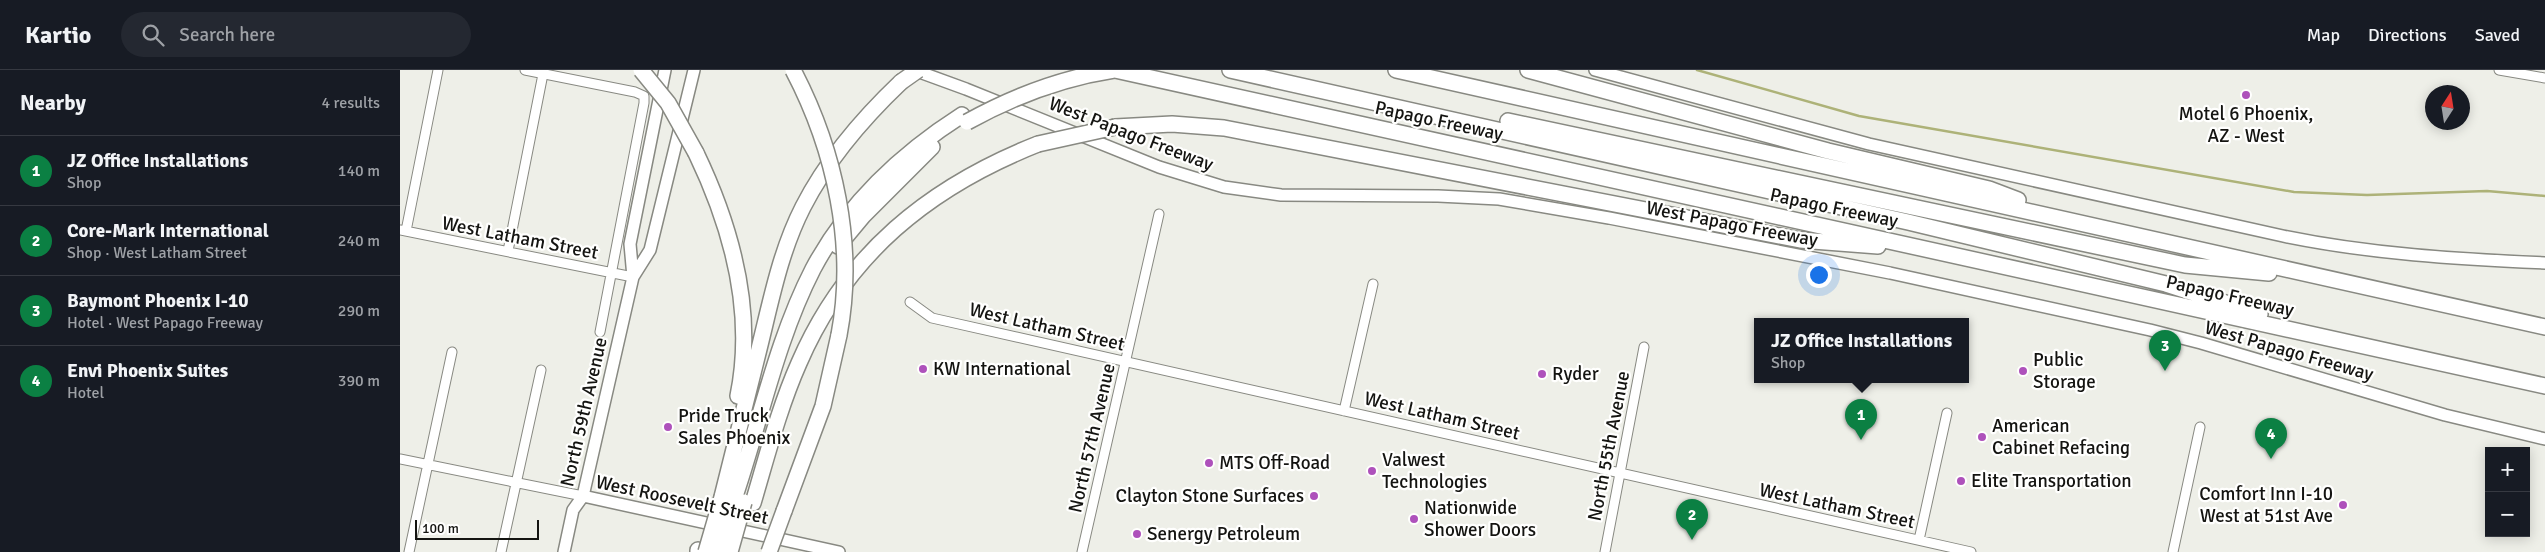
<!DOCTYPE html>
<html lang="en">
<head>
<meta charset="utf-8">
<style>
  :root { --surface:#171b24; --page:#242831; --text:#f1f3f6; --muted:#9ea1a6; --line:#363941; --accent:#0b8043 }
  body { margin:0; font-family:Signika,sans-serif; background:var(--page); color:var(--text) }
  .controls { position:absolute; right:15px; bottom:15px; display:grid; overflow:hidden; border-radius:0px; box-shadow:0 2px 12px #0003 }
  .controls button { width:45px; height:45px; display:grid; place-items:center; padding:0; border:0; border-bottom:1px solid var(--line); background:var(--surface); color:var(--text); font:25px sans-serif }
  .compass { position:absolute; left:2025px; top:15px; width:45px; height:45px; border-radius:50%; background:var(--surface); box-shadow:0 2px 12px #0003; rotate:12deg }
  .scale { position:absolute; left:15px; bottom:12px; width:124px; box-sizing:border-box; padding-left:5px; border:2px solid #141411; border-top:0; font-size:14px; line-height:18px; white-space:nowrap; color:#141411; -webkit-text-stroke:4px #fffffe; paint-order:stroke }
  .you { position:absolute; left:1418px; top:204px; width:18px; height:18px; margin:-12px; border:4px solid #fff; border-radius:50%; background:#1a73e8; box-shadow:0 0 0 8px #1a73e833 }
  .badge { display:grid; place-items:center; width:32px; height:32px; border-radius:50%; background:var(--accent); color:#fff; font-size:16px; font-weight:700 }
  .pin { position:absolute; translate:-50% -41px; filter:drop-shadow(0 1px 2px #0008) }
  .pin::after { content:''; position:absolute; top:26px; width:18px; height:15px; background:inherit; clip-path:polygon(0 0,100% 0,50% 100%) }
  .popup { position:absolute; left:1354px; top:248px; width:215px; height:65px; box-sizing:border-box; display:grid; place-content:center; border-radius:0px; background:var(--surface); filter:drop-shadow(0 1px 4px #0005); font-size:16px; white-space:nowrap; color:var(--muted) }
  .popup b { font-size:19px; color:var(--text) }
  .popup::after { content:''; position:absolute; left:50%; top:100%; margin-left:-10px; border:10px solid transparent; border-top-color:var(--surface) }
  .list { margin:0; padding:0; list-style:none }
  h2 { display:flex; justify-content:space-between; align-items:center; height:65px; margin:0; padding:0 20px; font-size:21px }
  h2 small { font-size:16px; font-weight:400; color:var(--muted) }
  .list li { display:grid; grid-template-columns:32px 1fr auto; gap:15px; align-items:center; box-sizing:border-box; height:70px; padding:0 20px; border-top:1px solid var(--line) }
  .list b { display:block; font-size:19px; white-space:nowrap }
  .list p { margin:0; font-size:16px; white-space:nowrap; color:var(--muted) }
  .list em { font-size:16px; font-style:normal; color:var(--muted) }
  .icon { flex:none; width:28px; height:28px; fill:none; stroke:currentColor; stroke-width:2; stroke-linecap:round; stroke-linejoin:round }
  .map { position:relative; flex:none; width:2145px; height:482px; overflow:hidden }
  header { display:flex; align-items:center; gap:30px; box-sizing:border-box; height:70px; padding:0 25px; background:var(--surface); border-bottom:1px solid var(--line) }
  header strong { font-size:24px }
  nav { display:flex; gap:28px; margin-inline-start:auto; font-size:18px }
  .search { width:350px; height:45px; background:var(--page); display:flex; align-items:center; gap:12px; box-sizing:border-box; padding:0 18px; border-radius:28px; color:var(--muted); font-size:19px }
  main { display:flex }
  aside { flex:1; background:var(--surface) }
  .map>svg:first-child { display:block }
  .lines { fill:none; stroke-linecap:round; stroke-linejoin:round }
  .stream { stroke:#adb278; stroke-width:2.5 }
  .street-casing { stroke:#888982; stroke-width:11 }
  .secondary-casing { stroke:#888982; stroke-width:14 }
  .highway-casing { stroke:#888982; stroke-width:18 }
  .street { stroke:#fff; stroke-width:9 }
  .secondary { stroke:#fff; stroke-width:11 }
  .highway { stroke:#fff; stroke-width:15 }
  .highway-bridge-casing { stroke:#888982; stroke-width:18; stroke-linecap:butt }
  .highway-bridge { stroke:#fff; stroke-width:15 }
  .poi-dot { fill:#ae51bb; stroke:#fffffe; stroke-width:2 }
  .labels { text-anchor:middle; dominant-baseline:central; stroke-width:4.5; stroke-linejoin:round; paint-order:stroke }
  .poi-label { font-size:19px; fill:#141411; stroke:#fffffe; text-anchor:start }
  .street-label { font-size:19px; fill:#141411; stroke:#fffffe }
</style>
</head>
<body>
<header>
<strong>Kartio</strong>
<div class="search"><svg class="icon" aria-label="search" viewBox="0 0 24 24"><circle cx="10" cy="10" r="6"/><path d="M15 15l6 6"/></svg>Search here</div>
<nav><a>Map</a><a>Directions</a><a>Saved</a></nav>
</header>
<main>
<aside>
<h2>Nearby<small>4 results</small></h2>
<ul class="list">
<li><span class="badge">1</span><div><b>JZ Office Installations</b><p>Shop</p></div><em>140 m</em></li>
<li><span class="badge">2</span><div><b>Core-Mark International</b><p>Shop · West Latham Street</p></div><em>240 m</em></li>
<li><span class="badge">3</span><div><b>Baymont Phoenix I-10</b><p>Hotel · West Papago Freeway</p></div><em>290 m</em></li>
<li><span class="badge">4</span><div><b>Envi Phoenix Suites</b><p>Hotel</p></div><em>390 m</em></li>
</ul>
</aside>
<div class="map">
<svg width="2145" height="482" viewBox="0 0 2145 482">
  <rect width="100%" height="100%" fill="#eeefe8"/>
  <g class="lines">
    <path class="stream" d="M 1297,0 L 1459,46 L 1894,122 L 1967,125 L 2087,121 L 2145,126"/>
    <defs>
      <path id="street" d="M 125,0 L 235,22 L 244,26 L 244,33 L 200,262
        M 2099,0 L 2145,8
        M 0,160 L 233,207
        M 6,161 L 38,0
        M 108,181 L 143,4
        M 510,232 L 532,248 L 1571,482
        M 944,341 L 973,214
        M 0,389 L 183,426
        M 1519,470 L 1547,343
        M 9,482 L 52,282
        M 101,482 L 141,300
        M 682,482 L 759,144
        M 1205,482 L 1244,277
        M 1773,482 L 1800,357"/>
      <path id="secondary" d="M 514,0 L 566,19 L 759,97 L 824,117 L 881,125 L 1038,126 L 1099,129 L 1209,148 L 1490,203 L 1750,260 L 1801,273 L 2045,345 L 2145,369
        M 1195,0 L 1469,74 L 1883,166 C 1970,184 2057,189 2145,193
        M 233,207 L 230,174 L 265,0
        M 183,426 L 439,482
        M 164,482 L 173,440 L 183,426 L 233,207 L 250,180 L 294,0"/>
      <path id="highway" d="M 715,0 L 2145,316
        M 830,0 L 1508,152 L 1766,214 L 1860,244
        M 996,0 L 2145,257
        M 1128,0 L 1428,81 L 1589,119 L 1618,130
        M 1108,51 L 1785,195 L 1869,203
        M 715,57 L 772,54 L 824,58 L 1400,170 L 1478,176
        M 296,83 C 332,158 355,243 338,326
        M 438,176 L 463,146 L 532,77
        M 322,427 C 334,378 347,328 359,279 C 371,231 380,182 403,137 C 427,90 462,49 501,12
        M 334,429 C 360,353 376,271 413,199 C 447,135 501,84 562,45
        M 353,433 C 367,386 379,338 399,293 C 446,184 529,117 638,74
        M 384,441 L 423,336 L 439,265
        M 298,482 L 298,480"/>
    </defs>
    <use href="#street" class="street-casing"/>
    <use href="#secondary" class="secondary-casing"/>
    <use href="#highway" class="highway-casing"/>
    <use href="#street" class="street"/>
    <use href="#secondary" class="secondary"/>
    <use href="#highway" class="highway"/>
    <defs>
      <path id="highway-bridge" d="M 241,0 L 268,33 L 296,83
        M 393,0 C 435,80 456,176 439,265
        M 501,12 L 518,0
        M 567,52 C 614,26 661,8 714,0
        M 638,74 L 715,57
        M 306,482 L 322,427
        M 318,482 L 334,429
        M 330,482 L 344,432
        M 369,482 L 384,441"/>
    </defs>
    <use href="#highway-bridge" class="highway-bridge-casing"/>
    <use href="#highway-bridge" class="highway-bridge"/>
  </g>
  <g class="poi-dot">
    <circle cx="1846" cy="25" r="5"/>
    <circle cx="523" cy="299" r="5"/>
    <circle cx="1623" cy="301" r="5"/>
    <circle cx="1142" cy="304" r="5"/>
    <circle cx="268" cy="357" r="5"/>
    <circle cx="1582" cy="367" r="5"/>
    <circle cx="809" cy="393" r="5"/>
    <circle cx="972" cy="401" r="5"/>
    <circle cx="1561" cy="411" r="5"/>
    <circle cx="914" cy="426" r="5"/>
    <circle cx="1943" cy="435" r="5"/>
    <circle cx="1014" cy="449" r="5"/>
    <circle cx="737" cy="464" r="5"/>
  </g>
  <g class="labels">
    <g class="poi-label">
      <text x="1846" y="44" text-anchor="middle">Motel 6 Phoenix,<tspan x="1846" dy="22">AZ - West</tspan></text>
      <text x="1633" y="290">Public<tspan x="1633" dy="22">Storage</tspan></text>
      <text x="533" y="299">KW International</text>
      <text x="1152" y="304">Ryder</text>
      <text x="278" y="346">Pride Truck<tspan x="278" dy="22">Sales Phoenix</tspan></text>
      <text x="1592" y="356">American<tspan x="1592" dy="22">Cabinet Refacing</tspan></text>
      <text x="982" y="390">Valwest<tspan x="982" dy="22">Technologies</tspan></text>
      <text x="819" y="393">MTS Off-Road</text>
      <text x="1571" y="411">Elite Transportation</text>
      <text x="1933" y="424" text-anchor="end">Comfort Inn I-10<tspan x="1933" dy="22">West at 51st Ave</tspan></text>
      <text x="904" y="426" text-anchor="end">Clayton Stone Surfaces</text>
      <text x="1024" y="438">Nationwide<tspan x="1024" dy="22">Shower Doors</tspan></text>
      <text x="747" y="464">Senergy Petroleum</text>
    </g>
    <g class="street-label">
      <text transform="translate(1039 51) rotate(12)">Papago Freeway</text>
      <text transform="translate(731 64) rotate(21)">West Papago Freeway</text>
      <text transform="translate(1434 138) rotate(12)">Papago Freeway</text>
      <text transform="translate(1332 154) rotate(11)">West Papago Freeway</text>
      <text transform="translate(120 168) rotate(11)">West Latham Street</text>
      <text transform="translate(1830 226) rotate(13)">Papago Freeway</text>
      <text transform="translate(647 257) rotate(13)">West Latham Street</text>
      <text transform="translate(1889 281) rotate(16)">West Papago Freeway</text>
      <text transform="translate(184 342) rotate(-77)">North 59th Avenue</text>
      <text transform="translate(1042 346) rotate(13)">West Latham Street</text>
      <text transform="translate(692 368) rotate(-77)">North 57th Avenue</text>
      <text transform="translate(1209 376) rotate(-79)">North 55th Avenue</text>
      <text transform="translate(282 430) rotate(12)">West Roosevelt Street</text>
      <text transform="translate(1437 436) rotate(12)">West Latham Street</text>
    </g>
  </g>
</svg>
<div class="controls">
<button>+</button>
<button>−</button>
</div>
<svg class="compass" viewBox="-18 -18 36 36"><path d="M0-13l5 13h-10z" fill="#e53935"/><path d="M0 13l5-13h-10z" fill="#9ea1a6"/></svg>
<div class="scale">100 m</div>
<div class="you"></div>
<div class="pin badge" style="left:1461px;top:370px">1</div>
<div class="popup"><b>JZ Office Installations</b>Shop</div>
<div class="pin badge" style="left:1292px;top:470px">2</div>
<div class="pin badge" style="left:1765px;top:301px">3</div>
<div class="pin badge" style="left:1871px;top:389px">4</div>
</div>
</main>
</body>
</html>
